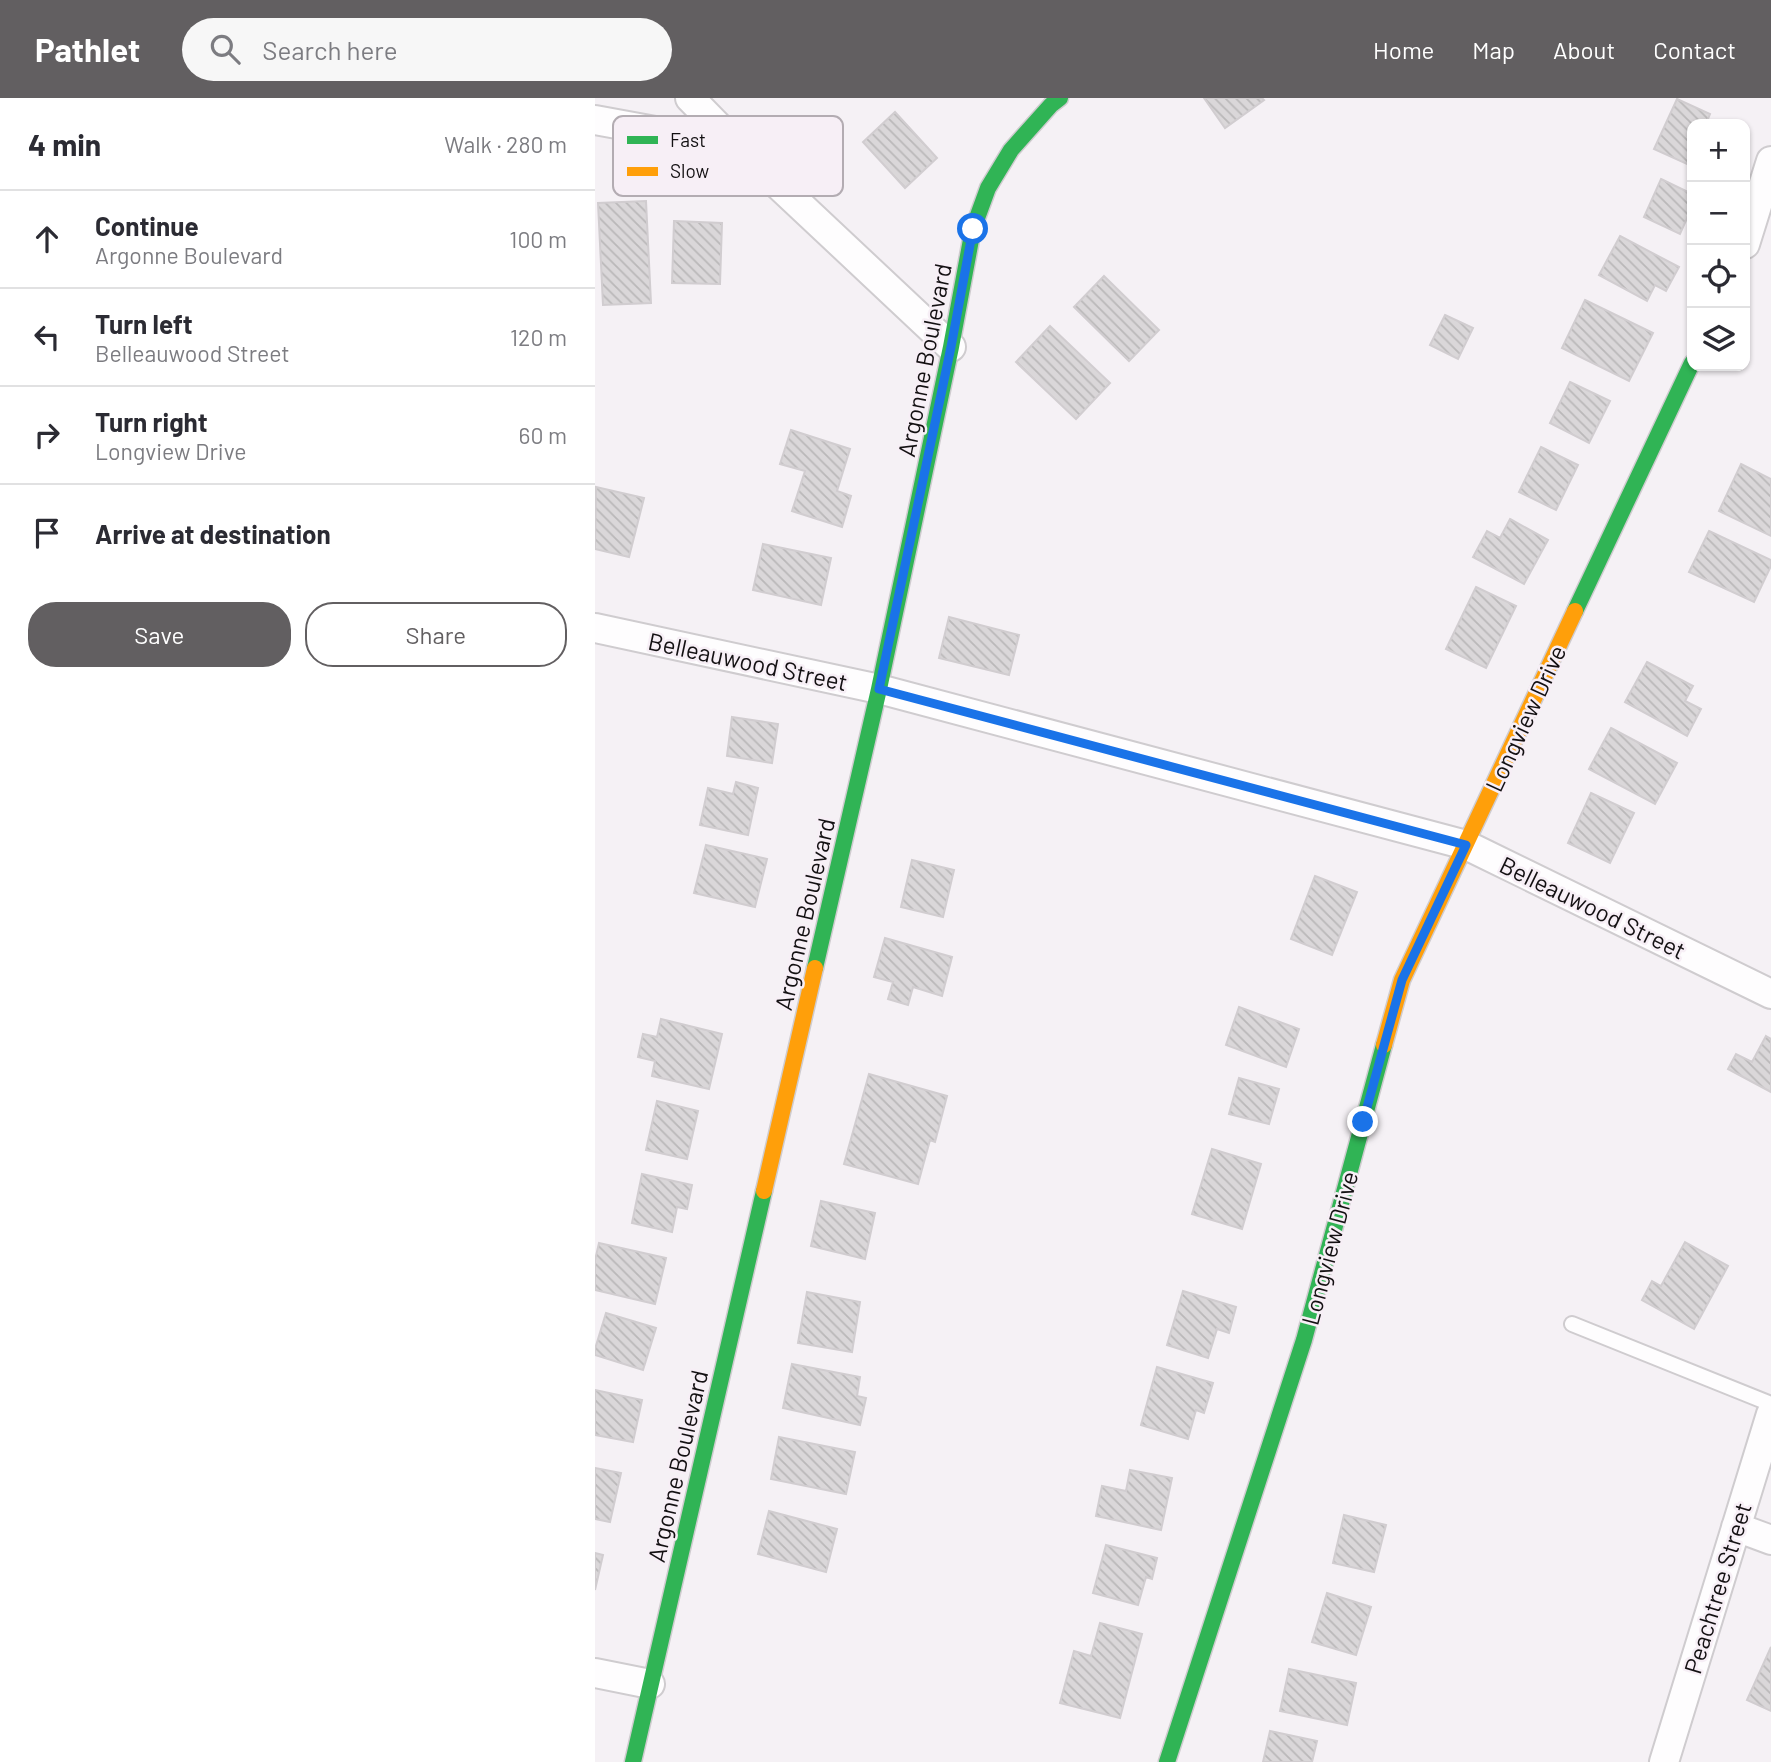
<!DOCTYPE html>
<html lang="en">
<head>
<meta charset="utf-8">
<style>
  :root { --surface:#fff; --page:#f7f7f7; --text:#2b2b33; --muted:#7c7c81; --line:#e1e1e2; --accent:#625f61 }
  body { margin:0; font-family:Barlow,sans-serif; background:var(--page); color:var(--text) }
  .controls { position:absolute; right:21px; top:21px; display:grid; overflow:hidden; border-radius:14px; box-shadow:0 2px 5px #0004 }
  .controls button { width:63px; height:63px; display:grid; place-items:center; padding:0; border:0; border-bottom:2px solid var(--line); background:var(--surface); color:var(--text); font:35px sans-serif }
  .stop { position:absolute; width:21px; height:21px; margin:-16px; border:5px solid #1a73e8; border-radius:50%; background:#fff }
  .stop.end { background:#1a73e8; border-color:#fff; box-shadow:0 2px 7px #0008 }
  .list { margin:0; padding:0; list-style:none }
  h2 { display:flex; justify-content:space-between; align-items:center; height:91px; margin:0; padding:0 28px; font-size:30px }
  h2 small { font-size:23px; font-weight:400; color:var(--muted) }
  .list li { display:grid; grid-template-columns:46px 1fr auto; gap:21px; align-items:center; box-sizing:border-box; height:98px; padding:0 28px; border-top:2px solid var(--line) }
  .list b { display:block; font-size:26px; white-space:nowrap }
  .list p { margin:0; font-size:23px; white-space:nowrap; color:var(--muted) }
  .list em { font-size:23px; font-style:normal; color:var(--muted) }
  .actions { display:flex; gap:14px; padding:21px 28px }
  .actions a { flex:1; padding:16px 0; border:2px solid var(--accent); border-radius:28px; text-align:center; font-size:24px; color:var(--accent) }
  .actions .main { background:var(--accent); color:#fff }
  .icon { flex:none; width:38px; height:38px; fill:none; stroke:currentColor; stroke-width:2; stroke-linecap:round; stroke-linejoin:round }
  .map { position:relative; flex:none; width:1176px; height:1664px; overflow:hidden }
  header { display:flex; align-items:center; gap:42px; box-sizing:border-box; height:98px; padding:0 35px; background:var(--accent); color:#fff }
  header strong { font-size:33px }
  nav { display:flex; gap:38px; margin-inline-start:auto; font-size:24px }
  .search { width:490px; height:63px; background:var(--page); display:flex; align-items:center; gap:18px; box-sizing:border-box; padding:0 24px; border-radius:38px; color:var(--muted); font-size:26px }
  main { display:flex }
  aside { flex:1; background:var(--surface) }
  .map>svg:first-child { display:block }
  .building { fill:url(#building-back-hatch); stroke:#d1cdd0; stroke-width:2 }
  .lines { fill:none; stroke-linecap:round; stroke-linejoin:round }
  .lane-casing { stroke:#cfcccf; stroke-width:18 }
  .street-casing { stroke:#cfcccf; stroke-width:32 }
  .fast-casing { stroke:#cfcccf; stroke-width:19 }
  .slow-casing { stroke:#cfcccf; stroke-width:19 }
  .lane { stroke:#fefdfe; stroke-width:14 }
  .street { stroke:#fefdfe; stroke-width:28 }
  .fast { stroke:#30b455; stroke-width:16 }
  .slow { stroke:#ff9f0a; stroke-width:16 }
  .route { stroke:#1a73e8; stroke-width:9 }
  .labels { text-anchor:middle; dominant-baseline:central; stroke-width:5; stroke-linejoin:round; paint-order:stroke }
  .street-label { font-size:24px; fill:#131012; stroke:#f7eff6 }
  .key { fill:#f7eff6; stroke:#b3acb2; stroke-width:2 }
  .key-label { font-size:19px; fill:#131012 }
</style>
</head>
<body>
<header>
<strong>Pathlet</strong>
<div class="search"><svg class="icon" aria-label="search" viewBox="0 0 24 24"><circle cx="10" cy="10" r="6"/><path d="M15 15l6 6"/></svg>Search here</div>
<nav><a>Home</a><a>Map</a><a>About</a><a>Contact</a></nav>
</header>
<main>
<aside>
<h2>4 min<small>Walk · 280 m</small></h2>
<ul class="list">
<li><svg class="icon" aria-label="ahead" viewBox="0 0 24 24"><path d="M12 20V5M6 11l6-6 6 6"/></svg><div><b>Continue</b><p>Argonne Boulevard</p></div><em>100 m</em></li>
<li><svg class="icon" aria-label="left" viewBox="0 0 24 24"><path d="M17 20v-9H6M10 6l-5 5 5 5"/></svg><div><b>Turn left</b><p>Belleauwood Street</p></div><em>120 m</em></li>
<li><svg class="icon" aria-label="right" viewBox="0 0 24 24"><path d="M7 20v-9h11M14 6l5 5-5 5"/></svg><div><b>Turn right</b><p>Longview Drive</p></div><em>60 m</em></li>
<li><svg class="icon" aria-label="arrive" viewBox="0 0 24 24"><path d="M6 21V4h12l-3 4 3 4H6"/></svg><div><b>Arrive at destination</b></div></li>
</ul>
<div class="actions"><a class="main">Save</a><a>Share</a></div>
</aside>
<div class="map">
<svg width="1176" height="1664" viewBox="0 0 1176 1664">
  <defs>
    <pattern id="building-back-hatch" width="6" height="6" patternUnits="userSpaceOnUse" patternTransform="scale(1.75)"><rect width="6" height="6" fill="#dad7d9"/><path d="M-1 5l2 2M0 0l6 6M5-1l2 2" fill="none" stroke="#bab8b9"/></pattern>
  </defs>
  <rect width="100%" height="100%" fill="#f5f1f5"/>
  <path class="building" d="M 609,0 L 667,0 L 669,2 L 630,30 Z
    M 1082,1 L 1115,16 L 1111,26 L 1097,26 L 1097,55 L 1092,66 L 1059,51 Z
    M 300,14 L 342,60 L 310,90 L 268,44 Z
    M 1066,81 L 1097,96 L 1097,109 L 1085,136 L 1049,119 Z
    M 51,103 L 56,205 L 8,207 L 3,105 Z
    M 79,123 L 127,125 L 125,186 L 77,185 Z
    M 1025,138 L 1084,169 L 1071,193 L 1060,187 L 1052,203 L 1004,177 Z
    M 509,178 L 564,232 L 534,263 L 479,209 Z
    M 990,202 L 1058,235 L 1034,283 L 967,250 Z
    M 850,217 L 878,230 L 863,261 L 835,247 Z
    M 455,228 L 515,285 L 481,321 L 421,264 Z
    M 975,284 L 1015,303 L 994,345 L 955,325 Z
    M 196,332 L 255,351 L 242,393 L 256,398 L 247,429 L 197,413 L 210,373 L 185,366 Z
    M 946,349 L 983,367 L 961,412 L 924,394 Z
    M 1146,366 L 1176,381 L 1176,438 L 1124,413 Z
    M 1,389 L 49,400 L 34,459 L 0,451 Z
    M 915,421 L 953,442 L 929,486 L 878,459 L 892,433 L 905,440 Z
    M 1114,433 L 1176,462 L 1176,468 L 1159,504 L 1094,474 Z
    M 168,446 L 236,460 L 226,507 L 158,492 Z
    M 881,489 L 921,508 L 891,570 L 851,551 Z
    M 354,519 L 424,537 L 414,577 L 344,560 Z
    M 1052,564 L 1098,588 L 1090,603 L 1106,611 L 1092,638 L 1030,604 Z
    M 137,619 L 183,626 L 177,665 L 132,658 Z
    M 1016,630 L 1082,665 L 1060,706 L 994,671 Z
    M 141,684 L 163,690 L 153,737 L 105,727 L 113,690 L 138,696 Z
    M 996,695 L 1039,715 L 1015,765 L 973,745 Z
    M 111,747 L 172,761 L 160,809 L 99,795 Z
    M 317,762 L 359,772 L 348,819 L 306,809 Z
    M 720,778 L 762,794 L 737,857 L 696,841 Z
    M 290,840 L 357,859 L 347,898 L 318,889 L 313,907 L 293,901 L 298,884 L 279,879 Z
    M 644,909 L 704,931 L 691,969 L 631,947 Z
    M 66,921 L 127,936 L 114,991 L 57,978 L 60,963 L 43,959 L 48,936 L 62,939 Z
    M 1171,938 L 1176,941 L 1176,994 L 1133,971 L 1141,956 L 1157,964 Z
    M 274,976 L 352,998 L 340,1044 L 335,1042 L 323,1086 L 249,1066 Z
    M 644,980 L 684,991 L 674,1026 L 634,1016 Z
    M 62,1003 L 103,1013 L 92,1061 L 51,1052 Z
    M 617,1051 L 666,1066 L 647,1131 L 597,1116 Z
    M 47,1076 L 97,1087 L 92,1111 L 82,1109 L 77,1134 L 37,1125 Z
    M 226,1103 L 280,1115 L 270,1161 L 216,1148 Z
    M 1090,1144 L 1133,1168 L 1099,1231 L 1047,1202 L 1057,1183 L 1066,1188 Z
    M 4,1145 L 71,1160 L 60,1206 L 0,1192 L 0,1162 Z
    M 588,1193 L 641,1209 L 634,1235 L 622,1231 L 613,1260 L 572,1247 Z
    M 212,1194 L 265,1204 L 257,1254 L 203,1245 Z
    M 11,1215 L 61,1230 L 48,1272 L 0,1257 L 0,1251 Z
    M 197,1266 L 265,1279 L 262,1298 L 271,1300 L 265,1327 L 188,1310 Z
    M 562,1269 L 618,1285 L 609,1315 L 601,1312 L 593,1341 L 546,1327 Z
    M 0,1292 L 47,1302 L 38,1344 L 0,1337 Z
    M 184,1339 L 260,1354 L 251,1396 L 176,1381 Z
    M 0,1370 L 26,1375 L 15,1424 L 0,1421 Z
    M 535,1372 L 577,1380 L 566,1432 L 501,1418 L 507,1388 L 531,1393 Z
    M 174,1413 L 242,1431 L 231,1474 L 163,1456 Z
    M 749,1417 L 791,1427 L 779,1474 L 738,1465 Z
    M 511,1447 L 562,1460 L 557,1481 L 551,1479 L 543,1507 L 498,1495 Z
    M 0,1455 L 8,1457 L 0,1492 Z
    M 732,1495 L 776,1509 L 761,1557 L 717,1544 Z
    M 505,1525 L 547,1536 L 525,1620 L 465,1605 L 479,1553 L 496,1558 Z
    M 1176,1549 L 1176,1613 L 1152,1602 Z
    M 694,1571 L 761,1585 L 752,1627 L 685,1613 Z
    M 675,1633 L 722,1643 L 717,1664 L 668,1664 Z"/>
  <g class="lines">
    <defs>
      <path id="lane" d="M 977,1226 L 1176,1306"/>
      <path id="street" d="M 95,0 L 142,48 L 356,249
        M 0,22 L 142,48
        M 1150,146 L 1176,63
        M 0,530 L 284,591 L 871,747 L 1176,896
        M 1141,1429 L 1176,1442
        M 0,1575 L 55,1586
        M 1069,1664 L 1176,1316"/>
      <path id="fast" d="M 980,513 L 1097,265
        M 220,870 L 284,591 L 356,249 L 378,131 L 393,90 L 416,52 L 456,7 L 465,0
        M 38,1664 L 169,1093
        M 572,1664 L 709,1242 L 789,947"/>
      <path id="slow" d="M 789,947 L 807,882 L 980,513
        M 169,1093 L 220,870"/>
    </defs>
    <use href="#lane" class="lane-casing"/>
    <use href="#street" class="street-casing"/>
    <use href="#fast" class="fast-casing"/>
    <use href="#slow" class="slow-casing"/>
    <use href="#lane" class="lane"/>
    <use href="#street" class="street"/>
    <use href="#fast" class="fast"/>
    <use href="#slow" class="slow"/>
  </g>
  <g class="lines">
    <path class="route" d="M 378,131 L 356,249 L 284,591 L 871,747 L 807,882 L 768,1024"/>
  </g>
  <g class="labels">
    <g class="street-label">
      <text transform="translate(329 262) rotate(-79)">Argonne Boulevard</text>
      <text transform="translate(153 563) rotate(12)">Belleauwood Street</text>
      <text transform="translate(930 620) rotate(-65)">Longview Drive</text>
      <text transform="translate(998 809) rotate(26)">Belleauwood Street</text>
      <text transform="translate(209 816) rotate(-77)">Argonne Boulevard</text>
      <text transform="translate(734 1150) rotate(-75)">Longview Drive</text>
      <text transform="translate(82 1368) rotate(-77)">Argonne Boulevard</text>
      <text transform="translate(1122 1490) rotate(-73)">Peachtree Street</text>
    </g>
  </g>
  <rect x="18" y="18" width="230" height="80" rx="10" class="key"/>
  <rect x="32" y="38" width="31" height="8" fill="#30b455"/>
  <rect x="32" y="69" width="31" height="9" fill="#ff9f0a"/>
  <g class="key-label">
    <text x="75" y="49">Fast</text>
    <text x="75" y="80">Slow</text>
  </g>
</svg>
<div class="controls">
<button>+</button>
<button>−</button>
<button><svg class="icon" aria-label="locate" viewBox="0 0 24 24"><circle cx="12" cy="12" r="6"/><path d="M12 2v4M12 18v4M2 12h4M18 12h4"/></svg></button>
<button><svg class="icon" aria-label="layers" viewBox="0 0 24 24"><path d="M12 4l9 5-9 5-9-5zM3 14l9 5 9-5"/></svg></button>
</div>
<div class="stop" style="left:378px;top:131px"></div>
<div class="stop end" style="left:768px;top:1024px"></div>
</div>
</main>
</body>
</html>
